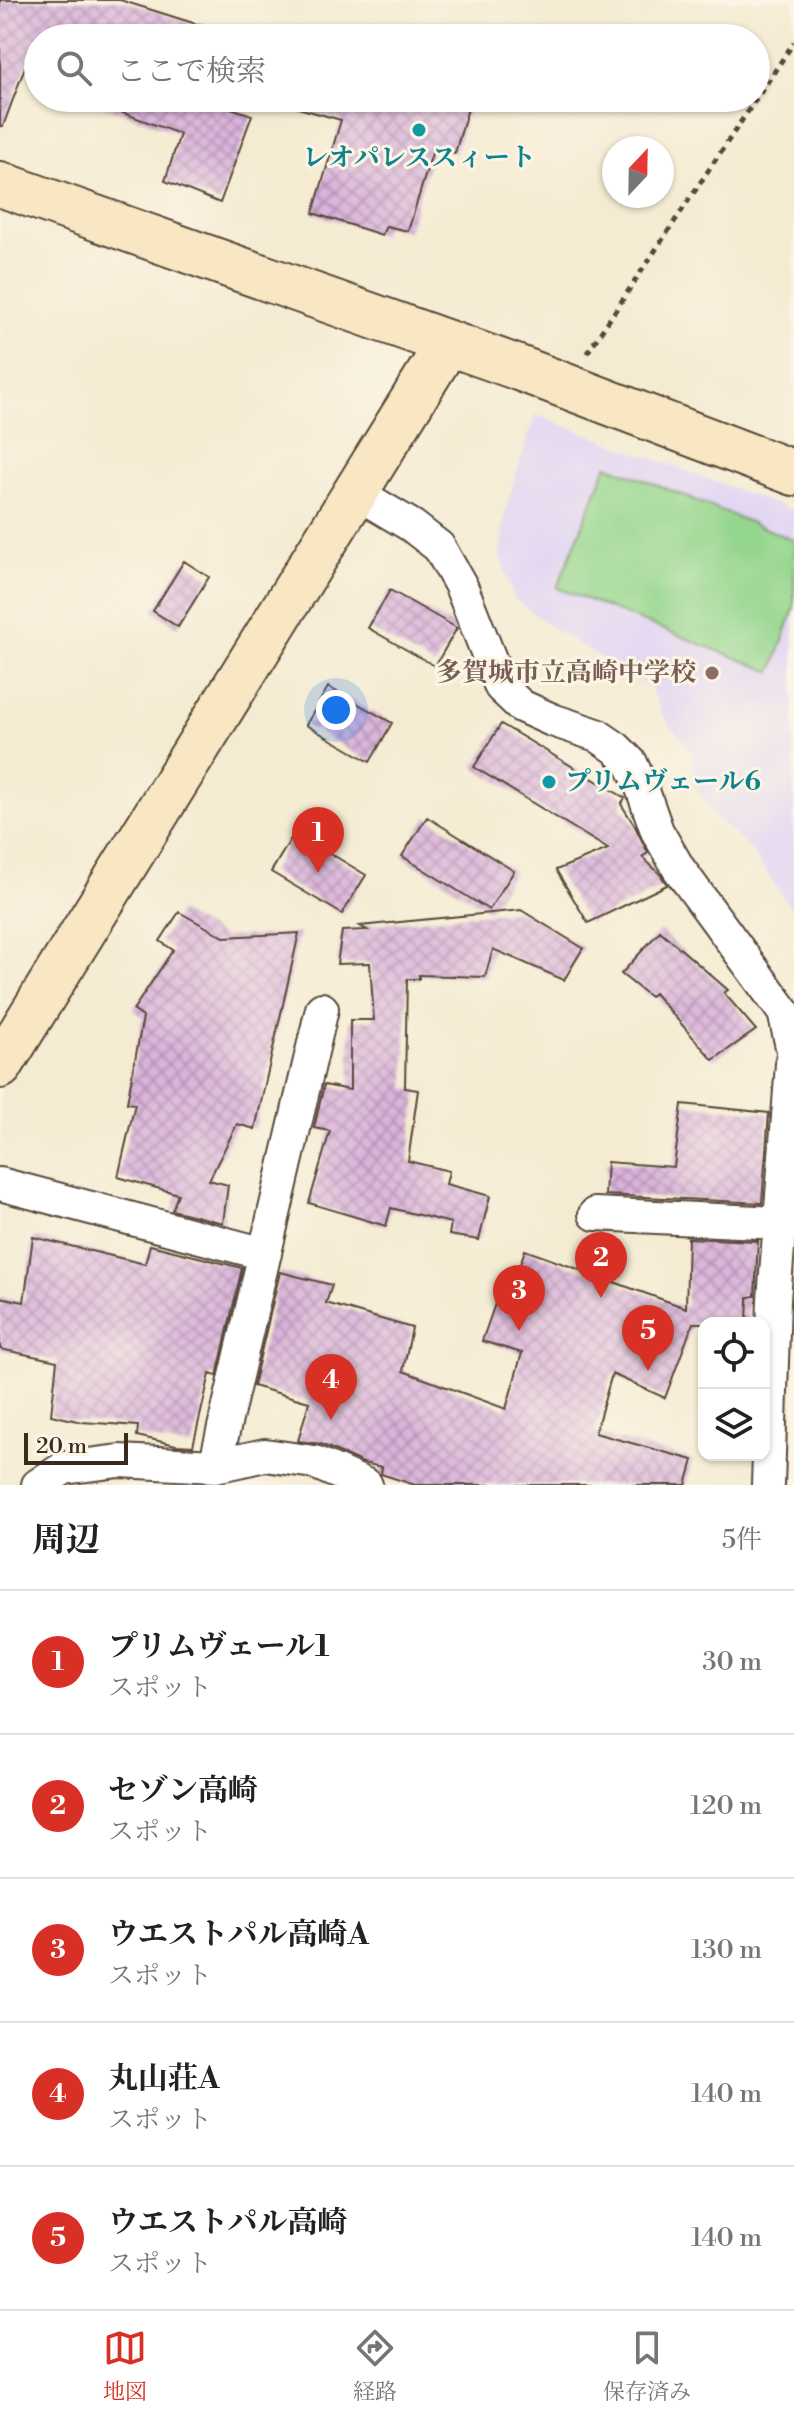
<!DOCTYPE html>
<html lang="ja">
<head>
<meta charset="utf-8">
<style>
  :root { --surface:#fff; --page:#f2f2f2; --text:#222; --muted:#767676; --line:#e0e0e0; --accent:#d93025 }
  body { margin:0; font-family:"Libre Bodoni","Noto Serif JP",serif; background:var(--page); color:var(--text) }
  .controls { position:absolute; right:24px; bottom:24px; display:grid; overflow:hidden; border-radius:16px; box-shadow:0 2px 6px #0004 }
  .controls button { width:72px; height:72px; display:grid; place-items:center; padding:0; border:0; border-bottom:2px solid var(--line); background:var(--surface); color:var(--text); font:40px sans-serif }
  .compass { position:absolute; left:602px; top:136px; width:72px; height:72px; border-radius:50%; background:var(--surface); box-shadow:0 2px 6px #0004; rotate:22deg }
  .scale { position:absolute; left:24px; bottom:20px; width:104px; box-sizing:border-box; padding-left:8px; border:4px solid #3b2a1e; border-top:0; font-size:22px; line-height:28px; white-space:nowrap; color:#3b2a1e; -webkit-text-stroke:6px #fcf5e5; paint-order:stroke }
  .you { position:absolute; left:336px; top:710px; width:28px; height:28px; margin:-20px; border:6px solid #fff; border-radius:50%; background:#1a73e8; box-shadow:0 0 0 12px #1a73e833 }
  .badge { display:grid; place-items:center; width:52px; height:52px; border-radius:50%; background:var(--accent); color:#fff; font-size:26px; font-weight:700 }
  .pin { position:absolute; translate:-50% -66px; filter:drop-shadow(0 2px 4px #0008) }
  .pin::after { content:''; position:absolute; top:42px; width:28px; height:24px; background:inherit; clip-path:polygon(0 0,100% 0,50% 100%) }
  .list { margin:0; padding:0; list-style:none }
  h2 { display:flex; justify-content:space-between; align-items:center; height:104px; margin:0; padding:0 32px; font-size:34px }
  h2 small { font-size:26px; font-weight:400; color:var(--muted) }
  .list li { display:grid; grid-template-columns:52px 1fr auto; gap:24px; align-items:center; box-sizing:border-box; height:144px; padding:0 32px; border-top:2px solid var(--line) }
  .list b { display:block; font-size:30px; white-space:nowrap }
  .list p { margin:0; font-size:26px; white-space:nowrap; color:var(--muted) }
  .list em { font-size:26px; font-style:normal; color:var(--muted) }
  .icon { flex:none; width:44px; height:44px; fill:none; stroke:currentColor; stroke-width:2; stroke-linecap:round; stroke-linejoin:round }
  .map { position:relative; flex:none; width:794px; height:1485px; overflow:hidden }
  .search { position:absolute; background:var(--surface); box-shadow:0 2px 6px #0004; left:24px; right:24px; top:24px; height:88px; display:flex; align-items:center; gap:20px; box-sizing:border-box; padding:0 28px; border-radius:44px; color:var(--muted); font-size:30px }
  .sheet { height:824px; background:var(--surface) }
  nav { display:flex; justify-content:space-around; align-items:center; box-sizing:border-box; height:112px; border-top:2px solid var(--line); background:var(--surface); font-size:22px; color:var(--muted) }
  nav a { display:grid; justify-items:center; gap:4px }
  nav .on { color:var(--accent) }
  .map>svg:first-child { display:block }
  .built { fill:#e0d4f4 }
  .green { fill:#94d68d; stroke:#688056; stroke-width:2 }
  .building { fill:url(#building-cross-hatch) }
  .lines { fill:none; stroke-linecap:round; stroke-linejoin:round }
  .street-casing { stroke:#574739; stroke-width:36 }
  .secondary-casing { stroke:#574739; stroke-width:48 }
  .path { stroke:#574739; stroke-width:5; stroke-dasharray:6 6; stroke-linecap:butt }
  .street { stroke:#fff; stroke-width:32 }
  .secondary { stroke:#f9e7c3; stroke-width:44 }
  .culture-dot { fill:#0f9aa8; stroke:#fcf5e5; stroke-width:3 }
  .education-dot { fill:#8d6e63; stroke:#fcf5e5; stroke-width:3 }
  .labels { text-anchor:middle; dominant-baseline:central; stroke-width:6; stroke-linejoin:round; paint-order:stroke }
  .culture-label { font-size:26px; font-weight:bold; fill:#0d838f; stroke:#fcf5e5 }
  .education-label { font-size:26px; font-weight:bold; fill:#785e54; stroke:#fcf5e5; text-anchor:end }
</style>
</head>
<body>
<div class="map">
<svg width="794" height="1485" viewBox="0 0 794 1485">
  <defs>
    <pattern id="building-cross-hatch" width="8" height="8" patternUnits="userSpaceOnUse" patternTransform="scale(2)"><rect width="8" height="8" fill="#dab3db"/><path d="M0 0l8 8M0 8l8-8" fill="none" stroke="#b292b1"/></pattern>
  </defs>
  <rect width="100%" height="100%" fill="#fcf5e5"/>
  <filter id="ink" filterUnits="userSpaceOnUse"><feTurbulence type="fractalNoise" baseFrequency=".0125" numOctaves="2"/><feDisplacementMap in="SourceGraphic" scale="16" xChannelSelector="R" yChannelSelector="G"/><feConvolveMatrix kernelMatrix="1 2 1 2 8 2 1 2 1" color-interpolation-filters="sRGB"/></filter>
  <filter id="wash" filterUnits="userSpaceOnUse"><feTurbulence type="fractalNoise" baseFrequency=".006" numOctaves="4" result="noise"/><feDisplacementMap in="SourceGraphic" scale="32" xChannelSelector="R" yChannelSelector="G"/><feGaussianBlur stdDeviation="1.8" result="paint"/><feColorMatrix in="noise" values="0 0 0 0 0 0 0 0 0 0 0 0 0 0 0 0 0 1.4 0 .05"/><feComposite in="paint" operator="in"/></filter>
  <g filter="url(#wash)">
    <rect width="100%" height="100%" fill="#f4ebd2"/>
    <path class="built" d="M 536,415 L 794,511 L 794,912 L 749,848 L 714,816 L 696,787 L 692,753 L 661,713 L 650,687 L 560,633 L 514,599 L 500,555 L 505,512 L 526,441 Z"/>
    <path class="green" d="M 607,465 L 794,540 L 794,608 L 772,672 L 557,588 Z"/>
    <g id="blocks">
      <path class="building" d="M 0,0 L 120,0 L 222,32 L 221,38 L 36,38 L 3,126 L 0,126 Z
        M 91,98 L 201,98 L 252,115 L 220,203 L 165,181 L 180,134 L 91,101 Z
        M 292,98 L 443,98 L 469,105 L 455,153 L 434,147 L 408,231 L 386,226 L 382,235 L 313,213 L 341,120 L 291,106 Z
        M 184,561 L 209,577 L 178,627 L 153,611 Z
        M 390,590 L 457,628 L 435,666 L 368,628 Z
        M 328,687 L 392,723 L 370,762 L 306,725 Z
        M 501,724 L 625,798 L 621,804 L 635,826 L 648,853 L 642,857 L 660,874 L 667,885 L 588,923 L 556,870 L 608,849 L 474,767 Z
        M 427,817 L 514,871 L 489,910 L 402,856 Z
        M 295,832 L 366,875 L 342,914 L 271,872 Z
        M 521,910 L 583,948 L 564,980 L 493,949 L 485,977 L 419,975 L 419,979 L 407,979 L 405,1088 L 418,1090 L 408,1161 L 449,1171 L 446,1184 L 490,1196 L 479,1240 L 449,1235 L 451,1223 L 391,1208 L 386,1226 L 309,1203 L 330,1131 L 314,1128 L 324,1085 L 350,1090 L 350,1020 L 374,1020 L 370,963 L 337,964 L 342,931 L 367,930 L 360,926 Z
        M 179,912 L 224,937 L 299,933 L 255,1129 L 237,1124 L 209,1180 L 228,1185 L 223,1223 L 172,1210 L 178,1194 L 118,1177 L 135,1104 L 127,1103 L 143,1017 L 133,1010 L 173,950 L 160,941 Z
        M 660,931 L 728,990 L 724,993 L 756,1030 L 713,1060 L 654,993 L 650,997 L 621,974 Z
        M 682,1104 L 769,1113 L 762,1203 L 605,1195 L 607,1162 L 674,1167 Z
        M 33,1237 L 145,1264 L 150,1245 L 242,1268 L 217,1376 L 210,1374 L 193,1446 L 176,1445 L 137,1436 L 138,1426 L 82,1422 L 51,1415 L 57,1361 L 0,1349 L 0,1297 L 24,1302 Z
        M 688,1238 L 758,1241 L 755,1296 L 748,1297 L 747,1323 L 693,1323 L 665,1398 L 612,1374 L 595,1433 L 693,1460 L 686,1485 L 415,1485 L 381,1474 L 382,1467 L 363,1463 L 321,1444 L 298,1441 L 309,1402 L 253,1386 L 280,1272 L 332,1285 L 326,1303 L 412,1328 L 403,1371 L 506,1409 L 522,1353 L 482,1341 L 496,1301 L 506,1304 L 525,1250 L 686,1308 Z"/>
    </g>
  </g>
  <g filter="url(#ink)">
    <use href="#blocks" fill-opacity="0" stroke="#574739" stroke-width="2"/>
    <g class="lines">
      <defs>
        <path id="street" d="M 355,492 L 412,526 L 439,547 L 461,586 L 501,687 L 521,706 L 552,720 L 597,735 L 616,748 L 631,763 L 642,788 L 657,831 L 679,869 L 784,1012 L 793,1051 L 774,1300 L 768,1485
          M 322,1009 L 215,1466 L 265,1455 L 314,1462 L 366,1485
          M 0,1184 L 265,1254
          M 595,1214 L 780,1223
          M 38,1485 L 64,1468 L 119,1461 L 215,1466"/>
        <path id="secondary" d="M 0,184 L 516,367 L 794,473
          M 0,1066 L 448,343"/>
      </defs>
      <use href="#street" class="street-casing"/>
      <use href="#secondary" class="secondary-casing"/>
      <path class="path" d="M 587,353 L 794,42"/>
      <use href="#street" class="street"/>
      <use href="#secondary" class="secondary"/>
    </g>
  </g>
  <g class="culture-dot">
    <circle cx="419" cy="130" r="8"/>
    <circle cx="549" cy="782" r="8"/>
  </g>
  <circle class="education-dot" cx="712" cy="673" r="8"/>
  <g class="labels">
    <g class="culture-label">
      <text x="419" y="158">レオパレススィート</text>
      <text x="565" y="782" text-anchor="start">プリムヴェール6</text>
    </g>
    <g class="education-label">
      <text x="696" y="673">多賀城市立高崎中学校</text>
    </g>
  </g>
</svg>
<div class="controls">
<button><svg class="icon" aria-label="locate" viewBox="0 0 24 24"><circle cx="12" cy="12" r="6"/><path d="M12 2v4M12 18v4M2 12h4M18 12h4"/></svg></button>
<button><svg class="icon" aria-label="layers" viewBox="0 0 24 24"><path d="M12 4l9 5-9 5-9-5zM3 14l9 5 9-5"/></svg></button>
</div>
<svg class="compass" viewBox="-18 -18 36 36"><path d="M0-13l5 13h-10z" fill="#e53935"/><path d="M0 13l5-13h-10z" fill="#767676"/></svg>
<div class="scale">20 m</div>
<div class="you"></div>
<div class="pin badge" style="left:318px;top:873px">1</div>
<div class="pin badge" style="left:601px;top:1298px">2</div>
<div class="pin badge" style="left:519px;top:1331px">3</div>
<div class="pin badge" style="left:331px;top:1420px">4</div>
<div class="pin badge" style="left:648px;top:1371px">5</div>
<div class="search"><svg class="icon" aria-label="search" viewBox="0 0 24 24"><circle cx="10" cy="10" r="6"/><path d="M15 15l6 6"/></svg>ここで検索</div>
</div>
<section class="sheet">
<h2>周辺<small>5件</small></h2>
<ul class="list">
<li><span class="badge">1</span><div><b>プリムヴェール1</b><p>スポット</p></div><em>30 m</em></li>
<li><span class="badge">2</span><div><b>セゾン高崎</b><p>スポット</p></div><em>120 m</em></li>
<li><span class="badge">3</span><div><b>ウエストパル高崎A</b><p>スポット</p></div><em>130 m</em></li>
<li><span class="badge">4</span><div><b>丸山荘A</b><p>スポット</p></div><em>140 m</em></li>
<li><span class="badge">5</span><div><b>ウエストパル高崎</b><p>スポット</p></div><em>140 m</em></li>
</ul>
</section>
<nav>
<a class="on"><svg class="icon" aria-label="map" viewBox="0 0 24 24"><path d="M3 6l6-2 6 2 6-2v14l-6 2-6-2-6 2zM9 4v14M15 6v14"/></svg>地図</a>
<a><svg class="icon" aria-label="directions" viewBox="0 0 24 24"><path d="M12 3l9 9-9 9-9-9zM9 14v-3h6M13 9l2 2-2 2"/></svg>経路</a>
<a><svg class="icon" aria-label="saved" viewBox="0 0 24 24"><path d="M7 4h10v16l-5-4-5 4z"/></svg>保存済み</a>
</nav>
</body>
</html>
